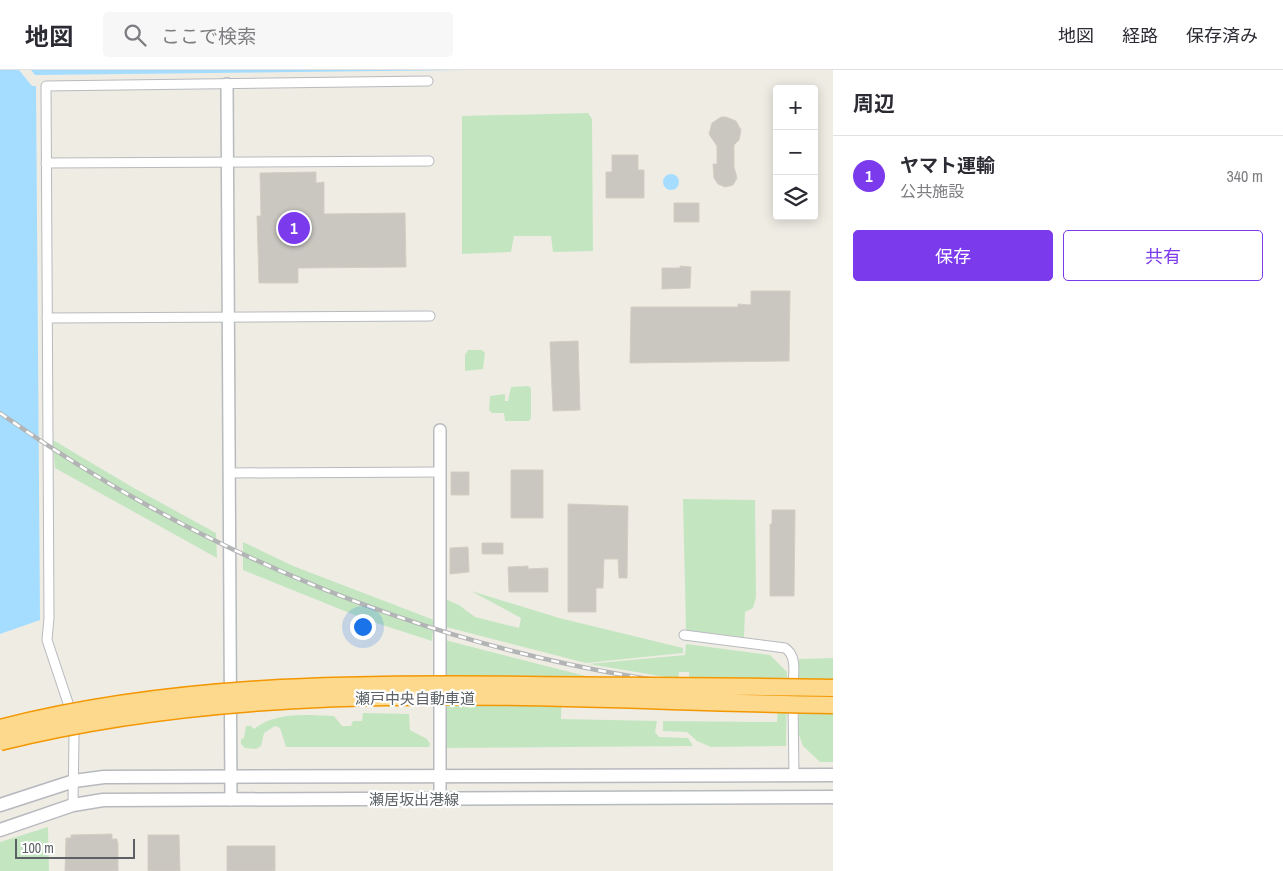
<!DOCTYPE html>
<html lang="ja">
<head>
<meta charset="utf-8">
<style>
  :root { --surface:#fff; --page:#f7f7f7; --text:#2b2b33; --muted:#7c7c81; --line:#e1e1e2; --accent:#7c3aed }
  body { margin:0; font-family:"Archivo Narrow","Noto Sans JP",sans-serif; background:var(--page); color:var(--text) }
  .controls { position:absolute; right:15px; top:15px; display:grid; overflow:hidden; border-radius:5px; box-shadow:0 2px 12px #0003 }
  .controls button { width:45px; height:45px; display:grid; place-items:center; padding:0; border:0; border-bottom:1px solid var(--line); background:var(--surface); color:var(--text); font:25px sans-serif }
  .scale { position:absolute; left:15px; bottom:12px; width:120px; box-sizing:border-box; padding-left:5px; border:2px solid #5c6165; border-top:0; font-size:14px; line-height:18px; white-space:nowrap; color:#5c6165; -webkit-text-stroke:4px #fff; paint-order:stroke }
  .you { position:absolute; left:362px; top:556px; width:18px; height:18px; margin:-12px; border:4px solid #fff; border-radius:50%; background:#1a73e8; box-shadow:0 0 0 8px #1a73e833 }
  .badge { display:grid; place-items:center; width:32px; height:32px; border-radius:50%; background:var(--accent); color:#fff; font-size:16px; font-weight:700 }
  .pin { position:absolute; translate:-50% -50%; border:2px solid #fff; box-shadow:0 1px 5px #0006 }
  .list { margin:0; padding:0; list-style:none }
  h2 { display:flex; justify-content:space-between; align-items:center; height:65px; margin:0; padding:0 20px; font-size:21px }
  h2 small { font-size:16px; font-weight:400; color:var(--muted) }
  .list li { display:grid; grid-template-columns:32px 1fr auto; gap:15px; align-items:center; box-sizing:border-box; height:80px; padding:0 20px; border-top:1px solid var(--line) }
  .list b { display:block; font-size:19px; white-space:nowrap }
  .list p { margin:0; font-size:16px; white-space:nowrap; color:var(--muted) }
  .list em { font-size:16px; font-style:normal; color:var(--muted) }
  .actions { display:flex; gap:10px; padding:15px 20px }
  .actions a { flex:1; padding:11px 0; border:1px solid var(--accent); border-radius:5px; text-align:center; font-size:18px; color:var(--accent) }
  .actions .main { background:var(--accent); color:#fff }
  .icon { flex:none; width:28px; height:28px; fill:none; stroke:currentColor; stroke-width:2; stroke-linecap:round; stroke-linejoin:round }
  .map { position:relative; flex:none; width:833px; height:801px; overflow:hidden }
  header { display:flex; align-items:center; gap:30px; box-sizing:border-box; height:70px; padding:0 25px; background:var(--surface); border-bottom:1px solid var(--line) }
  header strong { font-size:24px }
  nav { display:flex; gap:28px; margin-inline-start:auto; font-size:18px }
  .search { width:350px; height:45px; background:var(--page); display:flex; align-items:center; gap:12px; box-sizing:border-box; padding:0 18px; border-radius:5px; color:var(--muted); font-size:19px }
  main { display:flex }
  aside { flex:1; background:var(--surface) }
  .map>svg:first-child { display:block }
  .green { fill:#c3e6c1 }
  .water { fill:#a4ddff }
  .building { fill:#cac7c1; stroke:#d4cdc2 }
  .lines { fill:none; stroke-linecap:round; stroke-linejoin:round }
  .minor-casing { stroke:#b7babe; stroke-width:11 }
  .tertiary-casing { stroke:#b7babe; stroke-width:14 }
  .secondary-casing { stroke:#b6b9be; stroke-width:15 }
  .minor { stroke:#fff; stroke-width:9 }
  .tertiary { stroke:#fff; stroke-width:11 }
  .secondary { stroke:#fff; stroke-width:12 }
  .rail-casing { stroke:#b3b4b5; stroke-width:4.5 }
  .rail { stroke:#fff; stroke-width:2.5; stroke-dasharray:8; stroke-linecap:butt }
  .motorway-bridge-casing { stroke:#f39700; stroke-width:19; stroke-linecap:butt }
  .motorway-bridge { stroke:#fdd98d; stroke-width:16 }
  .labels { text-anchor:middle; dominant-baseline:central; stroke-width:4.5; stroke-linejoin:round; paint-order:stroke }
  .street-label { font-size:15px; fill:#5c6165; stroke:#fff }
</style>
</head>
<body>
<header>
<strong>地図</strong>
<div class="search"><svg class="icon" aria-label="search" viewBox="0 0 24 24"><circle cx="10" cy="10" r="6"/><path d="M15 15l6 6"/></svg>ここで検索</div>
<nav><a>地図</a><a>経路</a><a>保存済み</a></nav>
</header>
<main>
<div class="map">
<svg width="833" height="801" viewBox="0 0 833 801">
  <rect width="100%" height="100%" fill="#efece4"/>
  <path class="green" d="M 588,43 L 592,49 L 593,181 L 553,182 L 551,166 L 514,166 L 511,182 L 462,184 L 462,46 Z
    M 468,280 L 482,280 L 485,283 L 483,299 L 465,301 L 465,285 Z
    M 528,316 L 531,318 L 531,348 L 529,351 L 505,351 L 504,343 L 492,343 L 489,340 L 490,326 L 505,324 L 505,331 L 508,331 L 511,317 Z
    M 53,370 L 132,417 L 216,463 L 217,488 L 55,398 Z
    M 683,429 L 755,430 L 756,527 L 753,538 L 745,542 L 744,567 L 686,560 Z
    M 243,472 L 293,496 L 434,550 L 432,571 L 367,550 L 243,500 Z
    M 471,521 L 559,548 L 683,578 L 683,583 L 586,593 L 446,557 L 445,529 L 459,535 L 475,547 L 519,558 L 521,548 Z
    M 445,570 L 609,612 L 562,611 L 561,649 L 657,651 L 655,662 L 659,667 L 688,668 L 693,676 L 444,678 Z
    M 686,574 L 770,585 L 787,602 L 786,676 L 711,677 L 697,671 L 687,662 L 663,661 L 663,651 L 777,652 L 779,611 L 689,609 L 689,602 L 679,602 L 678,609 L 588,594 L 685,585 Z
    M 833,588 L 833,692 L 820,692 L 803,676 L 799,665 L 799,589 Z
    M 363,643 L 409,644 L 410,660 L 427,669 L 430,674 L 429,677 L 286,677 L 280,658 L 275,656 L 264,663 L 261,676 L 256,679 L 245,678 L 241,674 L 241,669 L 244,668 L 246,656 L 251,656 L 254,659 C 276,641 307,645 334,646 L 342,656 L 351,656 L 353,651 L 362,651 Z
    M 48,757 L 49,801 L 0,801 L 0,772 Z"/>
  <path class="water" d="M 0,0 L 19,0 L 32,16 L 36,16 L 40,550 L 0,564 Z
    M 31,0 L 467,0 L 35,5 Z
    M663 112a8 8 0 1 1 16 0a8 8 0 1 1-16 0Z"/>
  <path class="building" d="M 721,47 L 726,47 L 736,51 L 741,60 L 739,70 L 734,75 L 734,97 L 737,108 L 733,115 L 725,117 L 718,114 L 714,108 L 713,94 L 717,94 L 717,76 L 709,64 L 712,53 Z
    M 612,85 L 638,85 L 638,100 L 644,100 L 644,128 L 606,128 L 606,102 L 612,102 Z
    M 316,102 L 316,113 L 324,112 L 324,144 L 405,143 L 406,197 L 298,198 L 298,213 L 259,213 L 257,146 L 261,146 L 260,103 Z
    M 674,133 L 699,133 L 699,152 L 674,152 Z
    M 680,196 L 691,197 L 690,218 L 662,219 L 662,198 L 680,198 Z
    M 751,221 L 790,221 L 789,291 L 630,293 L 631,237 L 738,237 L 738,234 L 751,235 Z
    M 578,271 L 580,340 L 553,341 L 550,272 Z
    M 511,400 L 543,400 L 543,448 L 511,448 Z
    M 451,402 L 469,402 L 469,425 L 451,425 Z
    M 568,434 L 628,436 L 627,508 L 619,508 L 618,489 L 604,489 L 603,518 L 596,518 L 596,542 L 568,542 Z
    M 772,440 L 795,440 L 794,526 L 770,526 L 770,454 L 772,454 Z
    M 482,473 L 503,473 L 503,484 L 482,484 Z
    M 468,477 L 469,502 L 450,504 L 450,478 Z
    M 528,496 L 528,499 L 548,498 L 548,522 L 509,522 L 508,497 Z
    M 112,764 L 112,769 L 117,769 L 118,774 L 118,801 L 65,801 L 66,768 L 71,768 L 71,765 Z
    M 148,765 L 179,765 L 180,801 L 148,801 Z
    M 227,776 L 275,776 L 275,801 L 227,801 Z"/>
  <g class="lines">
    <defs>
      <path id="minor" d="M 46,93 L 429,91
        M 47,248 L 430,246
        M 229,403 L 440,402
        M 684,565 L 785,578 C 798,586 793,606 793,619
        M 793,632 L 794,705
        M 73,735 L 74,665 L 68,633 L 47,570 L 49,548 L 46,16 L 428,11"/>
      <path id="tertiary" d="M 227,14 L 231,730
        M 440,360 L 440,729"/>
      <path id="secondary" d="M 0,735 L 74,711 L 104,707 L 833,705
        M 0,760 L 73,735 L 103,730 L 833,727"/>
    </defs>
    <use href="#minor" class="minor-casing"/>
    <use href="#tertiary" class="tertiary-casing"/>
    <use href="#secondary" class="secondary-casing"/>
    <use href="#minor" class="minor"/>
    <use href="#tertiary" class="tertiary"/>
    <use href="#secondary" class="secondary"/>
    <defs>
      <path id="rail" d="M 0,343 C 241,513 536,620 833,625"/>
    </defs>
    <use href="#rail" class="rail-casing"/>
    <use href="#rail" class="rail"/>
    <defs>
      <path id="motorway-bridge" d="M 0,658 C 171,614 351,613 526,615 C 629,616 731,616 833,618
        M 0,672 C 271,604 557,631 833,635"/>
    </defs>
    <use href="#motorway-bridge" class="motorway-bridge-casing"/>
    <use href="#motorway-bridge" class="motorway-bridge"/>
  </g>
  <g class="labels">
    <g class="street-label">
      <text x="415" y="628">瀬戸中央自動車道</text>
      <text x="414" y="729">瀬居坂出港線</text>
    </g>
  </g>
</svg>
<div class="controls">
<button>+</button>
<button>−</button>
<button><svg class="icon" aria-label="layers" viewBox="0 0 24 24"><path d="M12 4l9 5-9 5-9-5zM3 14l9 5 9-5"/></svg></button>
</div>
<div class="scale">100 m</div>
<div class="you"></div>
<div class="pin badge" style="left:294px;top:158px">1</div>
</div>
<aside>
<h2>周辺<small></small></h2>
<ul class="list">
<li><span class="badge">1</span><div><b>ヤマト運輸</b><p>公共施設</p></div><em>340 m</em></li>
</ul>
<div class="actions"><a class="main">保存</a><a>共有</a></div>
</aside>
</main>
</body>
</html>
